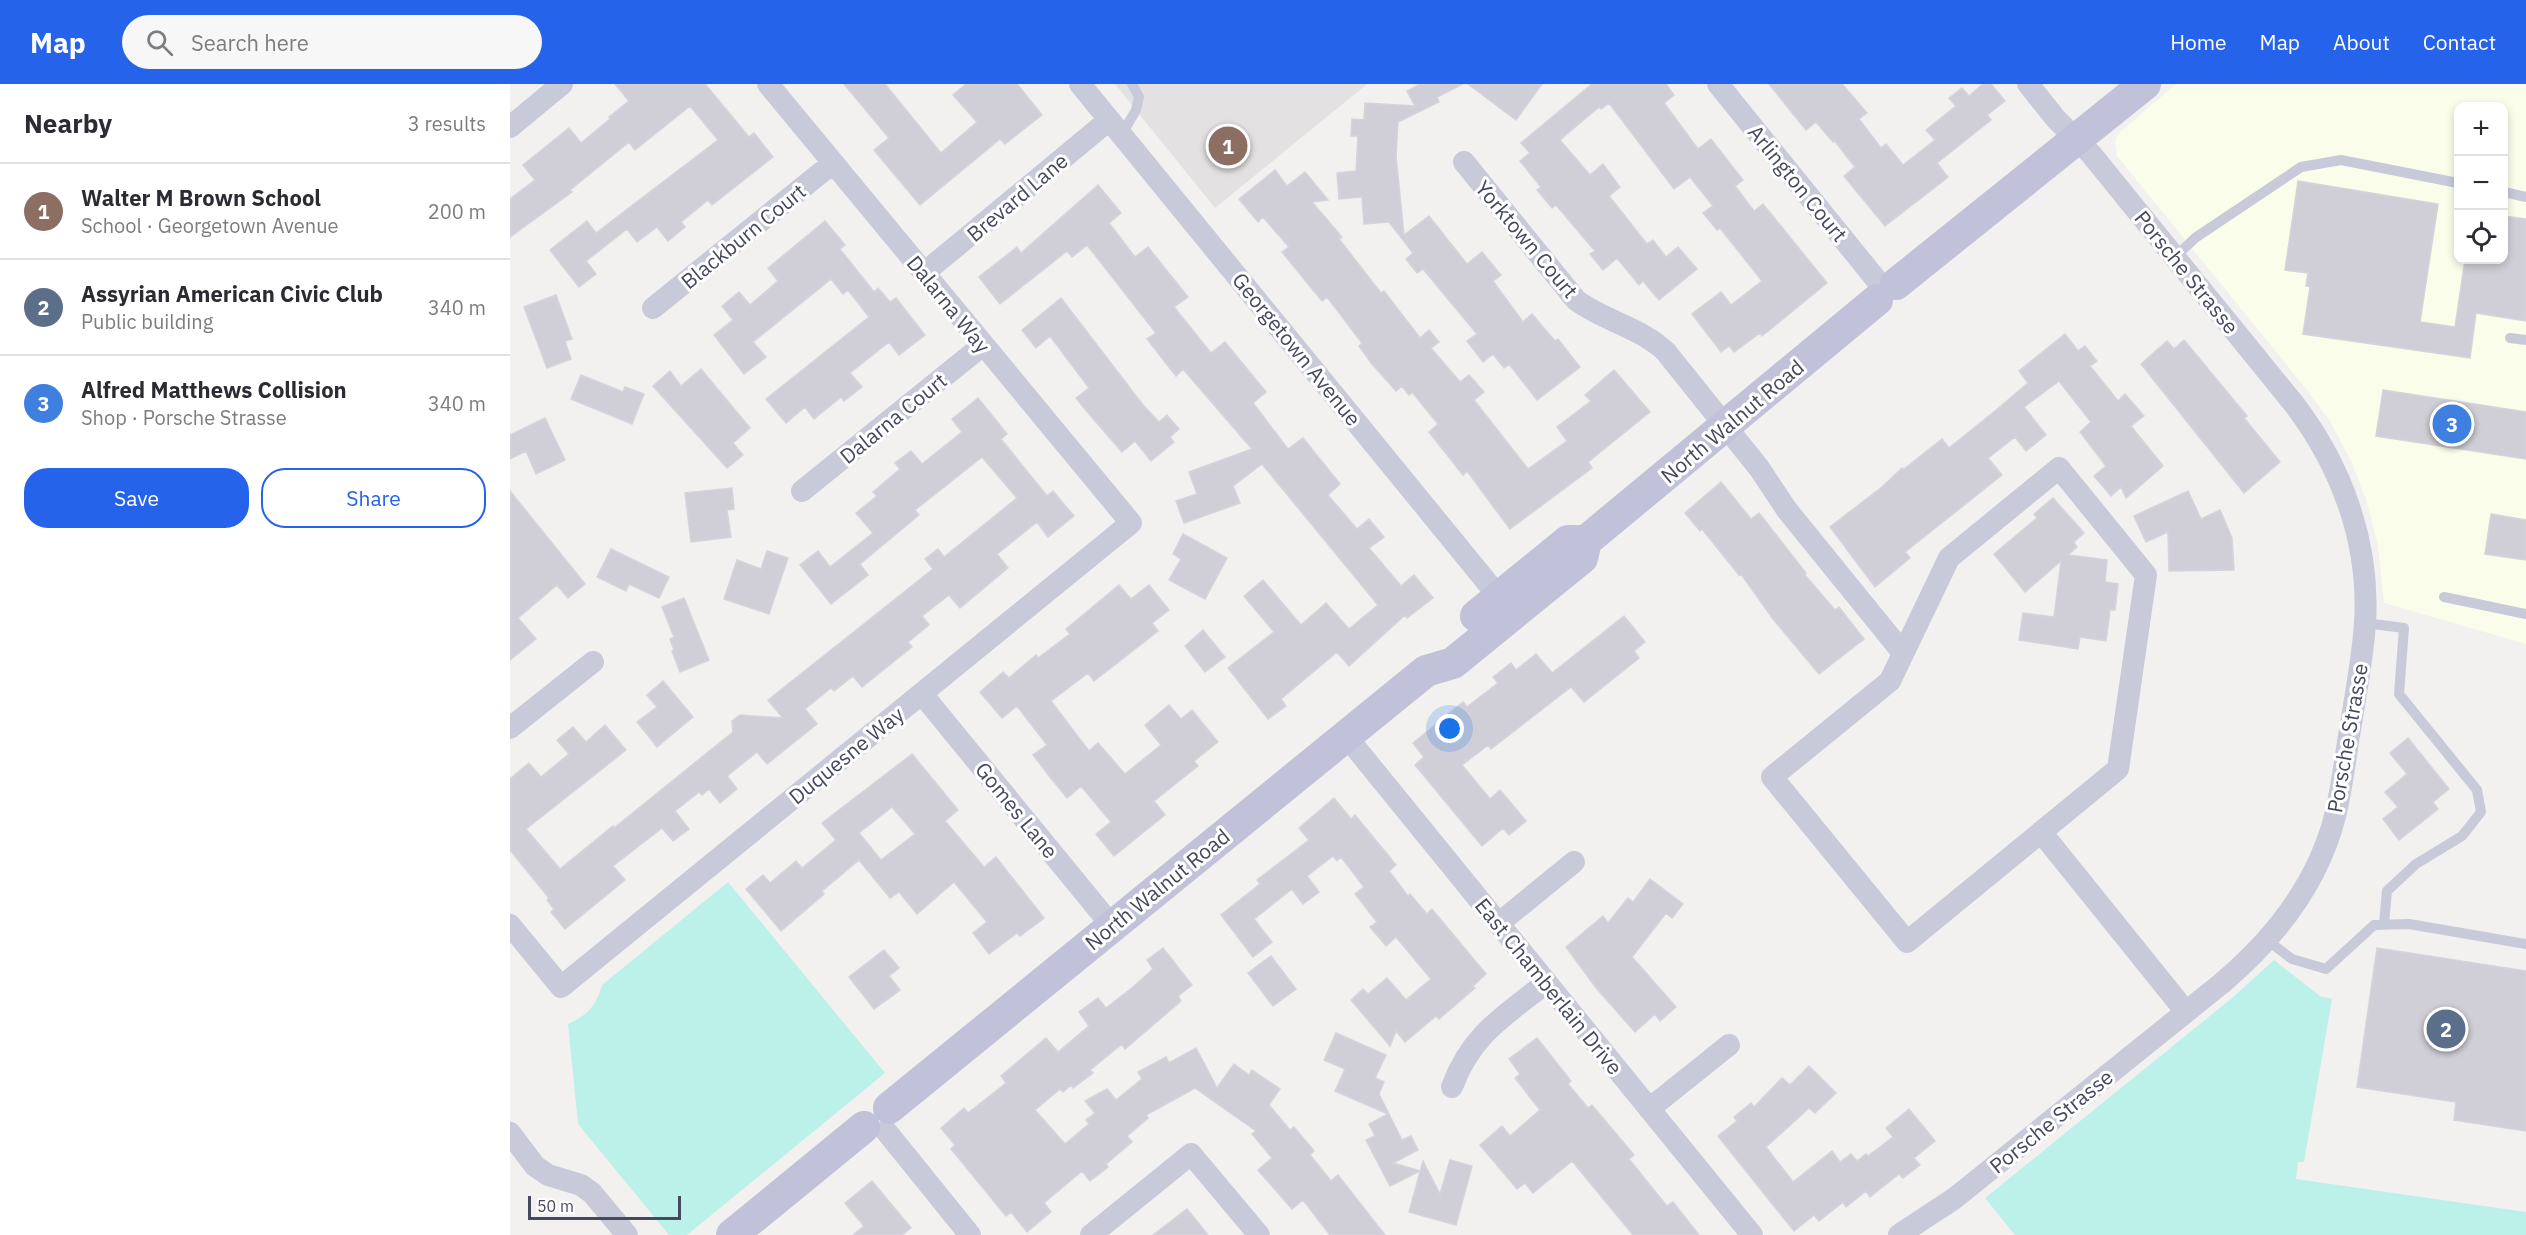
<!DOCTYPE html>
<html lang="en">
<head>
<meta charset="utf-8">
<style>
  :root { --surface:#fff; --page:#f7f7f7; --text:#2b2b33; --muted:#7c7c81; --line:#e1e1e2; --accent:#2563eb }
  body { margin:0; font-family:"IBM Plex Sans",sans-serif; background:var(--page); color:var(--text) }
  .controls { position:absolute; right:18px; top:18px; display:grid; overflow:hidden; border-radius:12px; box-shadow:0 3px 9px #0003 }
  .controls button { width:54px; height:54px; display:grid; place-items:center; padding:0; border:0; border-bottom:2px solid var(--line); background:var(--surface); color:var(--text); font:30px sans-serif }
  .scale { position:absolute; left:18px; bottom:15px; width:153px; box-sizing:border-box; padding-left:6px; border:3px solid #46485e; border-top:0; font-size:16px; line-height:21px; white-space:nowrap; color:#46485e; -webkit-text-stroke:4px #fff; paint-order:stroke }
  .you { position:absolute; left:940px; top:645px; width:21px; height:21px; margin:-15px; border:4px solid #fff; border-radius:50%; background:#1a73e8; box-shadow:0 0 0 9px #1a73e833 }
  .badge { display:grid; place-items:center; width:39px; height:39px; border-radius:50%; background:var(--accent); color:#fff; font-size:20px; font-weight:700 }
  .pin { position:absolute; translate:-50% -50%; border:3px solid #fff; box-shadow:0 2px 6px #0006 }
  .list { margin:0; padding:0; list-style:none }
  h2 { display:flex; justify-content:space-between; align-items:center; height:78px; margin:0; padding:0 24px; font-size:26px }
  h2 small { font-size:20px; font-weight:400; color:var(--muted) }
  .list li { display:grid; grid-template-columns:39px 1fr auto; gap:18px; align-items:center; box-sizing:border-box; height:96px; padding:0 24px; border-top:2px solid var(--line) }
  .list b { display:block; font-size:22px; white-space:nowrap }
  .list p { margin:0; font-size:20px; white-space:nowrap; color:var(--muted) }
  .list em { font-size:20px; font-style:normal; color:var(--muted) }
  .actions { display:flex; gap:12px; padding:18px 24px }
  .actions a { flex:1; padding:14px 0; border:2px solid var(--accent); border-radius:24px; text-align:center; font-size:21px; color:var(--accent) }
  .actions .main { background:var(--accent); color:#fff }
  .icon { flex:none; width:33px; height:33px; fill:none; stroke:currentColor; stroke-width:2; stroke-linecap:round; stroke-linejoin:round }
  .map { position:relative; flex:none; width:2016px; height:1151px; overflow:hidden }
  header { display:flex; align-items:center; gap:36px; box-sizing:border-box; height:84px; padding:0 30px; background:var(--accent); color:#fff }
  header strong { font-size:28px }
  nav { display:flex; gap:33px; margin-inline-start:auto; font-size:21px }
  .search { width:420px; height:54px; background:var(--page); display:flex; align-items:center; gap:15px; box-sizing:border-box; padding:0 21px; border-radius:33px; color:var(--muted); font-size:22px }
  main { display:flex }
  aside { flex:1; background:var(--surface) }
  .map>svg:first-child { display:block }
  .commercial { fill:#f9fde9; fill-rule:evenodd }
  .education { fill:#e3e1e1 }
  .green { fill:#bcf1ea }
  .building { fill:#d0cfd7; stroke:#d5d3db; stroke-width:1.5; fill-rule:evenodd }
  .lines { fill:none; stroke-linecap:round; stroke-linejoin:round }
  .lane { stroke:#c8cada; stroke-width:10 }
  .street { stroke:#c8cada; stroke-width:22 }
  .secondary { stroke:#c1c2d9; stroke-width:32 }
  .labels { text-anchor:middle; dominant-baseline:central; stroke-width:6; stroke-linejoin:round; paint-order:stroke }
  .street-label { font-size:21px; fill:#46485e; stroke:#fff }
</style>
</head>
<body>
<header>
<strong>Map</strong>
<div class="search"><svg class="icon" aria-label="search" viewBox="0 0 24 24"><circle cx="10" cy="10" r="6"/><path d="M15 15l6 6"/></svg>Search here</div>
<nav><a>Home</a><a>Map</a><a>About</a><a>Contact</a></nav>
</header>
<main>
<aside>
<h2>Nearby<small>3 results</small></h2>
<ul class="list">
<li><span class="badge" style="background:#8d6e63">1</span><div><b>Walter M Brown School</b><p>School · Georgetown Avenue</p></div><em>200 m</em></li>
<li><span class="badge" style="background:#5c6f8a">2</span><div><b>Assyrian American Civic Club</b><p>Public building</p></div><em>340 m</em></li>
<li><span class="badge" style="background:#3f7fe0">3</span><div><b>Alfred Matthews Collision</b><p>Shop · Porsche Strasse</p></div><em>340 m</em></li>
</ul>
<div class="actions"><a class="main">Save</a><a>Share</a></div>
</aside>
<div class="map">
<svg width="2016" height="1151" viewBox="0 0 2016 1151">
  <rect width="100%" height="100%" fill="#f2f1ef"/>
  <path class="commercial" d="M 1666,0 L 2016,0 L 2016,560 L 1874,519 L 1868,461 L 1857,418 L 1841,377 L 1820,337 L 1793,301 L 1607,72 L 1605,58 L 1608,50 ZM 1948,22 L 1994,22 L 1994,176 L 1948,176 Z"/>
  <path class="education" d="M 605,0 L 857,0 L 705,124 Z"/>
  <path class="green" d="M 218,798 L 375,989 L 177,1151 L 159,1151 L 68,1040 L 58,940 C 78,931 86,922 92,901 Z
    M 1764,876 L 1810,912 L 1822,915 L 1794,1078 L 1788,1078 L 1786,1095 L 2016,1128 L 2016,1151 L 1505,1151 L 1475,1114 L 1722,914 Z"/>
  <path class="building" d="M 105,0 L 195,0 L 239,53 L 244,49 L 263,73 L 202,121 L 198,116 L 171,138 L 175,143 L 158,157 L 147,143 L 127,158 L 117,145 L 76,177 L 86,190 L 69,203 L 40,166 L 77,137 L 86,149 L 208,56 L 180,22 L 125,66 L 119,58 L 60,106 L 62,108 L 0,153 L 0,115 L 25,96 L 13,81 L 59,44 L 71,59 L 100,35 L 99,33 L 119,17 Z
    M 334,0 L 375,0 L 431,69 L 467,38 L 443,11 L 456,0 L 507,0 L 532,31 L 495,60 L 490,55 L 410,121 L 364,66 L 379,54 Z
    M 910,0 L 953,0 L 927,13 L 929,18 L 888,38 L 886,72 L 894,151 L 919,132 L 957,180 L 972,168 L 991,191 L 983,197 L 1013,238 L 1022,230 L 1045,257 L 1048,255 L 1070,283 L 1027,316 L 999,280 L 994,284 L 983,270 L 973,278 L 957,257 L 967,250 L 913,185 L 907,189 L 896,175 L 903,169 L 879,138 L 854,140 L 852,113 L 829,115 L 827,89 L 846,87 L 848,52 L 841,52 L 842,35 L 854,36 L 855,19 L 905,22 L 897,7 Z
    M 958,0 L 1032,0 L 1006,36 Z
    M 1082,0 L 1156,0 L 1164,11 L 1154,19 L 1188,65 L 1201,55 L 1233,96 L 1225,102 L 1244,127 L 1253,120 L 1317,199 L 1252,252 L 1250,249 L 1224,268 L 1219,262 L 1211,268 L 1182,230 L 1211,208 L 1221,221 L 1252,197 L 1210,144 L 1207,146 L 1193,129 L 1203,122 L 1180,93 L 1164,105 L 1099,19 L 1091,25 L 1089,23 L 1050,56 L 1080,91 L 1093,80 L 1110,103 L 1099,112 L 1137,160 L 1143,156 L 1156,173 L 1168,163 L 1187,185 L 1149,216 L 1133,197 L 1129,201 L 1107,174 L 1093,186 L 1080,170 L 1085,167 L 1046,121 L 1042,124 L 1027,106 L 1031,103 L 1010,77 L 1020,69 L 1011,59 Z
    M 1259,0 L 1332,0 L 1357,29 L 1349,35 L 1371,64 L 1376,60 L 1393,81 L 1425,56 L 1416,46 L 1446,22 L 1439,14 L 1452,4 L 1459,12 L 1473,0 L 1481,0 L 1495,17 L 1477,31 L 1481,36 L 1427,79 L 1438,93 L 1375,142 L 1334,92 L 1345,83 L 1324,56 L 1323,58 L 1306,38 L 1296,46 Z
    M 765,86 L 777,102 L 795,88 L 818,116 L 802,118 L 832,153 L 829,155 L 871,209 L 874,207 L 910,254 L 919,246 L 929,258 L 921,264 L 950,298 L 959,291 L 974,308 L 964,316 L 1018,385 L 1057,357 L 1047,343 L 1081,317 L 1075,311 L 1104,286 L 1140,328 L 1078,378 L 1082,384 L 1000,445 L 957,387 L 953,391 L 919,348 L 928,340 L 902,308 L 899,311 L 892,302 L 886,307 L 862,280 L 849,262 L 852,259 L 817,213 L 812,217 L 772,168 L 779,163 L 753,133 L 748,138 L 729,115 Z
    M 1788,97 L 1928,120 L 1910,238 L 1945,243 L 1955,176 L 1994,176 L 1994,132 L 2016,135 L 2016,237 L 1966,229 L 1960,274 L 1793,250 L 1800,203 L 1796,202 L 1798,189 L 1775,186 Z
    M 588,101 L 611,129 L 599,139 L 625,173 L 638,163 L 678,213 L 664,223 L 676,238 L 701,269 L 715,258 L 756,308 L 743,319 L 778,365 L 793,354 L 830,400 L 818,411 L 847,445 L 859,435 L 874,453 L 859,464 L 891,502 L 904,491 L 923,514 L 897,534 L 895,531 L 839,582 L 827,568 L 771,615 L 776,622 L 758,635 L 718,584 L 764,548 L 734,512 L 753,496 L 791,541 L 816,519 L 839,545 L 868,521 L 752,380 L 723,402 L 730,419 L 674,439 L 666,417 L 687,410 L 679,388 L 742,365 L 673,285 L 666,292 L 637,255 L 646,249 L 577,161 L 562,173 L 557,167 L 490,220 L 469,193 L 507,163 L 511,169 Z
    M 315,137 L 335,161 L 330,165 L 364,208 L 368,204 L 380,218 L 386,214 L 415,251 L 389,271 L 379,258 L 340,289 L 352,303 L 334,317 L 331,313 L 304,335 L 295,323 L 276,339 L 256,315 L 359,233 L 338,206 L 333,210 L 321,195 L 243,258 L 256,273 L 234,290 L 204,251 L 223,236 L 212,222 L 229,208 L 240,221 L 268,197 L 258,184 Z
    M 46,211 L 62,255 L 55,257 L 61,275 L 37,284 L 14,223 Z
    M 551,214 L 633,321 L 649,338 L 657,331 L 669,345 L 660,353 L 664,358 L 641,377 L 625,357 L 612,368 L 579,330 L 566,314 L 579,304 L 540,252 L 526,264 L 512,246 Z
    M 1555,250 L 1568,267 L 1575,262 L 1587,277 L 1580,282 L 1608,317 L 1615,310 L 1634,332 L 1621,342 L 1653,382 L 1616,414 L 1611,403 L 1601,412 L 1584,392 L 1596,382 L 1570,348 L 1581,338 L 1549,297 L 1514,323 L 1536,351 L 1516,367 L 1505,353 L 1478,374 L 1492,391 L 1395,468 L 1400,474 L 1365,503 L 1320,443 L 1372,403 L 1392,384 L 1394,385 L 1432,355 L 1439,364 L 1485,327 L 1518,299 L 1509,287 Z
    M 1674,256 L 1737,332 L 1734,334 L 1770,378 L 1734,409 L 1631,280 L 1657,257 L 1664,265 Z
    M 191,285 L 240,344 L 223,359 L 233,371 L 217,384 L 143,302 L 160,287 L 171,302 Z
    M 71,291 L 113,308 L 115,303 L 134,310 L 122,340 L 61,315 Z
    M 1873,306 L 2016,328 L 2016,375 L 1866,352 Z
    M 468,314 L 497,350 L 491,355 L 537,412 L 543,407 L 564,432 L 538,453 L 527,438 L 487,470 L 498,484 L 450,524 L 439,511 L 412,532 L 419,541 L 398,558 L 402,563 L 352,603 L 343,592 L 324,607 L 321,604 L 295,625 L 307,640 L 257,680 L 247,668 L 217,692 L 227,705 L 210,719 L 199,705 L 192,711 L 189,708 L 165,727 L 179,745 L 163,757 L 152,744 L 103,782 L 115,796 L 55,845 L 41,828 L 44,825 L 37,816 L 39,814 L 0,766 L 0,695 L 19,679 L 31,693 L 59,670 L 47,656 L 63,643 L 76,658 L 95,641 L 116,666 L 16,745 L 50,785 L 103,742 L 104,744 L 223,648 L 222,637 L 230,631 L 273,634 L 258,616 L 423,485 L 415,475 L 428,465 L 434,473 L 507,414 L 472,373 L 405,426 L 409,431 L 350,480 L 358,491 L 321,520 L 290,481 L 308,467 L 320,483 L 363,449 L 346,429 L 367,412 L 363,408 L 390,385 L 385,379 L 401,367 L 412,380 L 452,348 L 442,335 Z
    M 35,334 L 55,376 L 26,390 L 16,367 L 0,375 L 0,351 Z
    M 1211,398 L 1241,435 L 1249,429 L 1296,489 L 1295,491 L 1325,526 L 1329,523 L 1354,555 L 1309,590 L 1263,535 L 1231,490 L 1229,491 L 1192,445 L 1190,447 L 1175,429 Z
    M 222,404 L 224,425 L 217,426 L 221,453 L 181,458 L 175,409 Z
    M 0,407 L 75,500 L 58,514 L 47,501 L 8,534 L 26,555 L 0,576 Z
    M 1678,407 L 1691,435 L 1710,426 L 1722,454 L 1724,486 L 1659,487 L 1658,448 L 1636,458 L 1624,432 Z
    M 1543,414 L 1574,449 L 1564,458 L 1567,463 L 1558,471 L 1597,476 L 1595,498 L 1608,500 L 1605,526 L 1600,526 L 1596,557 L 1570,553 L 1568,565 L 1509,556 L 1513,529 L 1544,533 L 1551,477 L 1515,508 L 1484,470 L 1527,434 L 1524,430 Z
    M 1981,430 L 2016,436 L 2016,476 L 1975,470 Z
    M 673,450 L 717,474 L 695,515 L 659,496 L 671,475 L 663,470 Z
    M 101,465 L 159,493 L 149,514 L 119,500 L 116,507 L 87,493 Z
    M 257,467 L 278,474 L 259,530 L 214,515 L 227,476 L 251,485 Z
    M 609,501 L 621,515 L 639,501 L 659,526 L 642,539 L 648,547 L 584,597 L 578,589 L 541,617 L 579,667 L 588,659 L 615,690 L 651,661 L 635,641 L 659,621 L 671,635 L 682,626 L 708,658 L 684,677 L 688,682 L 644,717 L 655,731 L 604,772 L 586,750 L 601,738 L 571,702 L 557,714 L 540,693 L 523,671 L 537,661 L 507,622 L 492,634 L 470,608 L 493,588 L 499,594 L 526,571 L 528,574 L 560,550 L 556,545 Z
    M 174,514 L 199,576 L 170,588 L 162,567 L 164,566 L 160,555 L 164,553 L 152,523 Z
    M 1114,532 L 1135,558 L 1124,567 L 1129,574 L 1074,618 L 1061,603 L 981,665 L 978,661 L 952,681 L 980,715 L 990,706 L 1016,737 L 999,751 L 993,744 L 972,762 L 905,681 L 914,673 L 903,659 L 953,618 L 957,623 L 988,599 L 983,593 L 1001,579 L 1006,586 L 1026,570 L 1042,589 Z
    M 693,546 L 715,573 L 695,588 L 675,562 Z
    M 153,597 L 183,633 L 147,663 L 127,638 L 147,623 L 137,611 Z
    M 1898,654 L 1939,705 L 1923,718 L 1928,725 L 1889,756 L 1873,735 L 1888,723 L 1875,708 L 1897,690 L 1880,669 Z
    M 402,670 L 448,726 L 435,737 L 474,783 L 486,773 L 534,834 L 510,852 L 507,849 L 479,870 L 463,849 L 477,838 L 444,798 L 407,830 L 389,808 L 380,814 L 349,776 L 312,807 L 314,810 L 271,847 L 236,805 L 253,791 L 260,799 L 286,777 L 292,784 L 326,756 L 312,739 ZM 382,723 L 405,750 L 371,776 L 349,749 Z
    M 824,714 L 841,735 L 845,731 L 878,771 L 886,781 L 879,787 L 898,812 L 900,810 L 917,830 L 922,825 L 976,890 L 963,902 L 965,904 L 929,935 L 926,932 L 895,958 L 886,947 L 880,962 L 841,916 L 853,905 L 858,910 L 877,894 L 896,916 L 921,895 L 886,853 L 876,862 L 860,843 L 867,838 L 845,810 L 854,803 L 831,773 L 827,777 L 823,772 L 797,792 L 809,808 L 793,820 L 782,805 L 744,835 L 762,858 L 743,873 L 711,831 L 750,800 L 747,796 L 799,756 L 789,744 Z
    M 1140,795 L 1173,820 L 1162,834 L 1156,829 L 1122,873 L 1166,923 L 1150,937 L 1145,930 L 1125,948 L 1087,905 L 1056,863 L 1093,832 L 1098,839 L 1118,814 L 1123,818 Z
    M 653,864 L 682,901 L 668,912 L 671,917 L 615,965 L 612,960 L 580,986 L 583,989 L 563,1004 L 561,1001 L 553,1008 L 550,1005 L 525,1026 L 555,1060 L 579,1040 L 576,1036 L 585,1029 L 575,1017 L 597,1005 L 606,1016 L 632,995 L 628,988 L 656,973 L 659,979 L 686,964 L 707,1004 L 724,980 L 739,991 L 742,986 L 770,1005 L 759,1021 L 780,1046 L 784,1043 L 804,1067 L 800,1071 L 821,1097 L 828,1091 L 875,1151 L 820,1151 L 793,1116 L 782,1125 L 748,1086 L 762,1074 L 742,1050 L 746,1047 L 685,1004 L 636,1031 L 638,1034 L 617,1052 L 622,1058 L 596,1080 L 598,1083 L 580,1097 L 572,1087 L 534,1119 L 541,1128 L 517,1148 L 501,1128 L 496,1132 L 441,1065 L 445,1061 L 431,1044 L 454,1024 L 458,1029 L 496,999 L 491,992 L 536,954 L 548,968 L 579,942 L 569,928 L 588,914 L 596,924 L 623,903 L 643,885 L 637,876 Z
    M 1867,864 L 2016,887 L 2016,1047 L 1944,1036 L 1946,1018 L 1847,1003 Z
    M 374,866 L 389,884 L 379,892 L 390,906 L 364,925 L 339,893 Z
    M 761,872 L 786,905 L 763,922 L 738,889 Z
    M 826,949 L 876,971 L 865,994 L 874,998 L 869,1010 L 892,1056 L 901,1052 L 908,1066 L 883,1079 L 910,1087 L 880,1102 L 856,1056 L 865,1052 L 859,1040 L 878,1030 L 825,1007 L 835,985 L 814,976 Z
    M 1027,954 L 1061,997 L 1058,1000 L 1078,1024 L 1082,1021 L 1124,1071 L 1119,1075 L 1139,1100 L 1157,1122 L 1163,1118 L 1189,1151 L 1123,1151 L 1062,1077 L 1023,1109 L 1015,1099 L 1007,1105 L 970,1061 L 992,1042 L 1000,1052 L 1030,1026 L 1005,994 L 1010,990 L 999,975 Z
    M 1299,982 L 1326,1009 L 1305,1029 L 1299,1024 L 1256,1063 L 1283,1098 L 1322,1067 L 1330,1078 L 1341,1070 L 1347,1077 L 1356,1070 L 1358,1072 L 1383,1053 L 1376,1044 L 1399,1025 L 1425,1057 L 1404,1074 L 1410,1081 L 1393,1094 L 1389,1090 L 1360,1113 L 1356,1107 L 1336,1123 L 1333,1118 L 1309,1137 L 1304,1131 L 1284,1147 L 1208,1052 L 1227,1037 L 1224,1033 L 1241,1019 L 1244,1023 L 1272,994 L 1280,1001 Z
    M 940,1076 L 962,1082 L 946,1141 L 899,1128 L 913,1077 L 930,1110 Z
    M 362,1097 L 401,1144 L 392,1151 L 343,1151 L 354,1142 L 335,1119 Z
    M 677,1125 L 698,1151 L 643,1151 Z"/>
  <g class="lines">
    <path class="lane" d="M 612,50 L 626,26 L 629,13 L 622,0
      M 1994,108 L 2016,113
      M 1665,173 L 1685,154 L 1791,83 L 1831,76 L 1948,99
      M 2000,254 L 2016,256
      M 1934,513 L 2016,530
      M 1855,539 L 1894,544 L 1889,610 L 1967,706 L 1971,728 L 1952,752 L 1906,780 L 1877,807 L 1874,840
      M 1757,856 L 1782,875 L 1816,885 L 1864,841 L 1899,840 L 2016,860"/>
    <path class="street" d="M 570,0 L 998,524
      M 1208,0 L 1369,199
      M 0,43 L 52,0
      M 954,78 L 1066,216 C 1094,237 1130,243 1156,268 L 1249,384 L 1277,426 L 1393,569
      M 414,189 L 599,36
      M 143,224 L 323,79
      M 1549,384 L 1636,491 L 1608,685 L 1397,858 L 1262,693 L 1380,597 L 1439,474 Z
      M 292,407 L 473,261
      M 412,610 L 602,842
      M 0,644 L 83,578
      M 836,652 L 1242,1151
      M 1531,748 L 1676,928
      M 988,840 L 1064,778
      M 0,841 L 51,903 L 621,439 L 258,0
      M 942,1003 C 961,951 994,932 1036,899
      M 1139,1025 L 1219,961
      M 376,1047 L 460,1151
      M 0,1049 L 25,1082 L 38,1091 L 71,1101 L 82,1109 L 117,1151
      M 581,1151 L 681,1070 L 749,1151
      M 1389,1151 L 1445,1114 L 1712,899 C 1764,855 1808,799 1825,732 C 1833,700 1836,666 1842,634 C 1847,602 1853,571 1855,539 C 1860,459 1832,383 1784,320 L 1581,70 L 1546,35 L 1518,0"/>
    <path class="secondary" d="M 1386,200 L 1635,0
      M 966,532 L 1058,457 L 1076,457
      M 379,1024 L 916,587 L 943,579 L 1072,474 L 1076,457 L 1367,216
      M 222,1151 L 354,1043"/>
  </g>
  <g class="labels">
    <g class="street-label">
      <text transform="translate(1288 99) rotate(51)">Arlington Court</text>
      <text transform="translate(507 113) rotate(-40)">Brevard Lane</text>
      <text transform="translate(233 152) rotate(-39)">Blackburn Court</text>
      <text transform="translate(1017 155) rotate(50)">Yorktown Court</text>
      <text transform="translate(1677 188) rotate(51)">Porsche Strasse</text>
      <text transform="translate(439 220) rotate(51)">Dalarna Way</text>
      <text transform="translate(787 265) rotate(51)">Georgetown Avenue</text>
      <text transform="translate(383 334) rotate(-39)">Dalarna Court</text>
      <text transform="translate(1222 337) rotate(-40)">North Walnut Road</text>
      <text transform="translate(1837 654) rotate(-80)">Porsche Strasse</text>
      <text transform="translate(336 671) rotate(-39)">Duquesne Way</text>
      <text transform="translate(507 726) rotate(51)">Gomes Lane</text>
      <text transform="translate(647 805) rotate(-39)">North Walnut Road</text>
      <text transform="translate(1039 902) rotate(51)">East Chamberlain Drive</text>
      <text transform="translate(1541 1037) rotate(-39)">Porsche Strasse</text>
    </g>
  </g>
</svg>
<div class="controls">
<button>+</button>
<button>−</button>
<button><svg class="icon" aria-label="locate" viewBox="0 0 24 24"><circle cx="12" cy="12" r="6"/><path d="M12 2v4M12 18v4M2 12h4M18 12h4"/></svg></button>
</div>
<div class="scale">50 m</div>
<div class="you"></div>
<div class="pin badge" style="left:718px;top:62px;background:#8d6e63">1</div>
<div class="pin badge" style="left:1936px;top:945px;background:#5c6f8a">2</div>
<div class="pin badge" style="left:1942px;top:340px;background:#3f7fe0">3</div>
</div>
</main>
</body>
</html>
